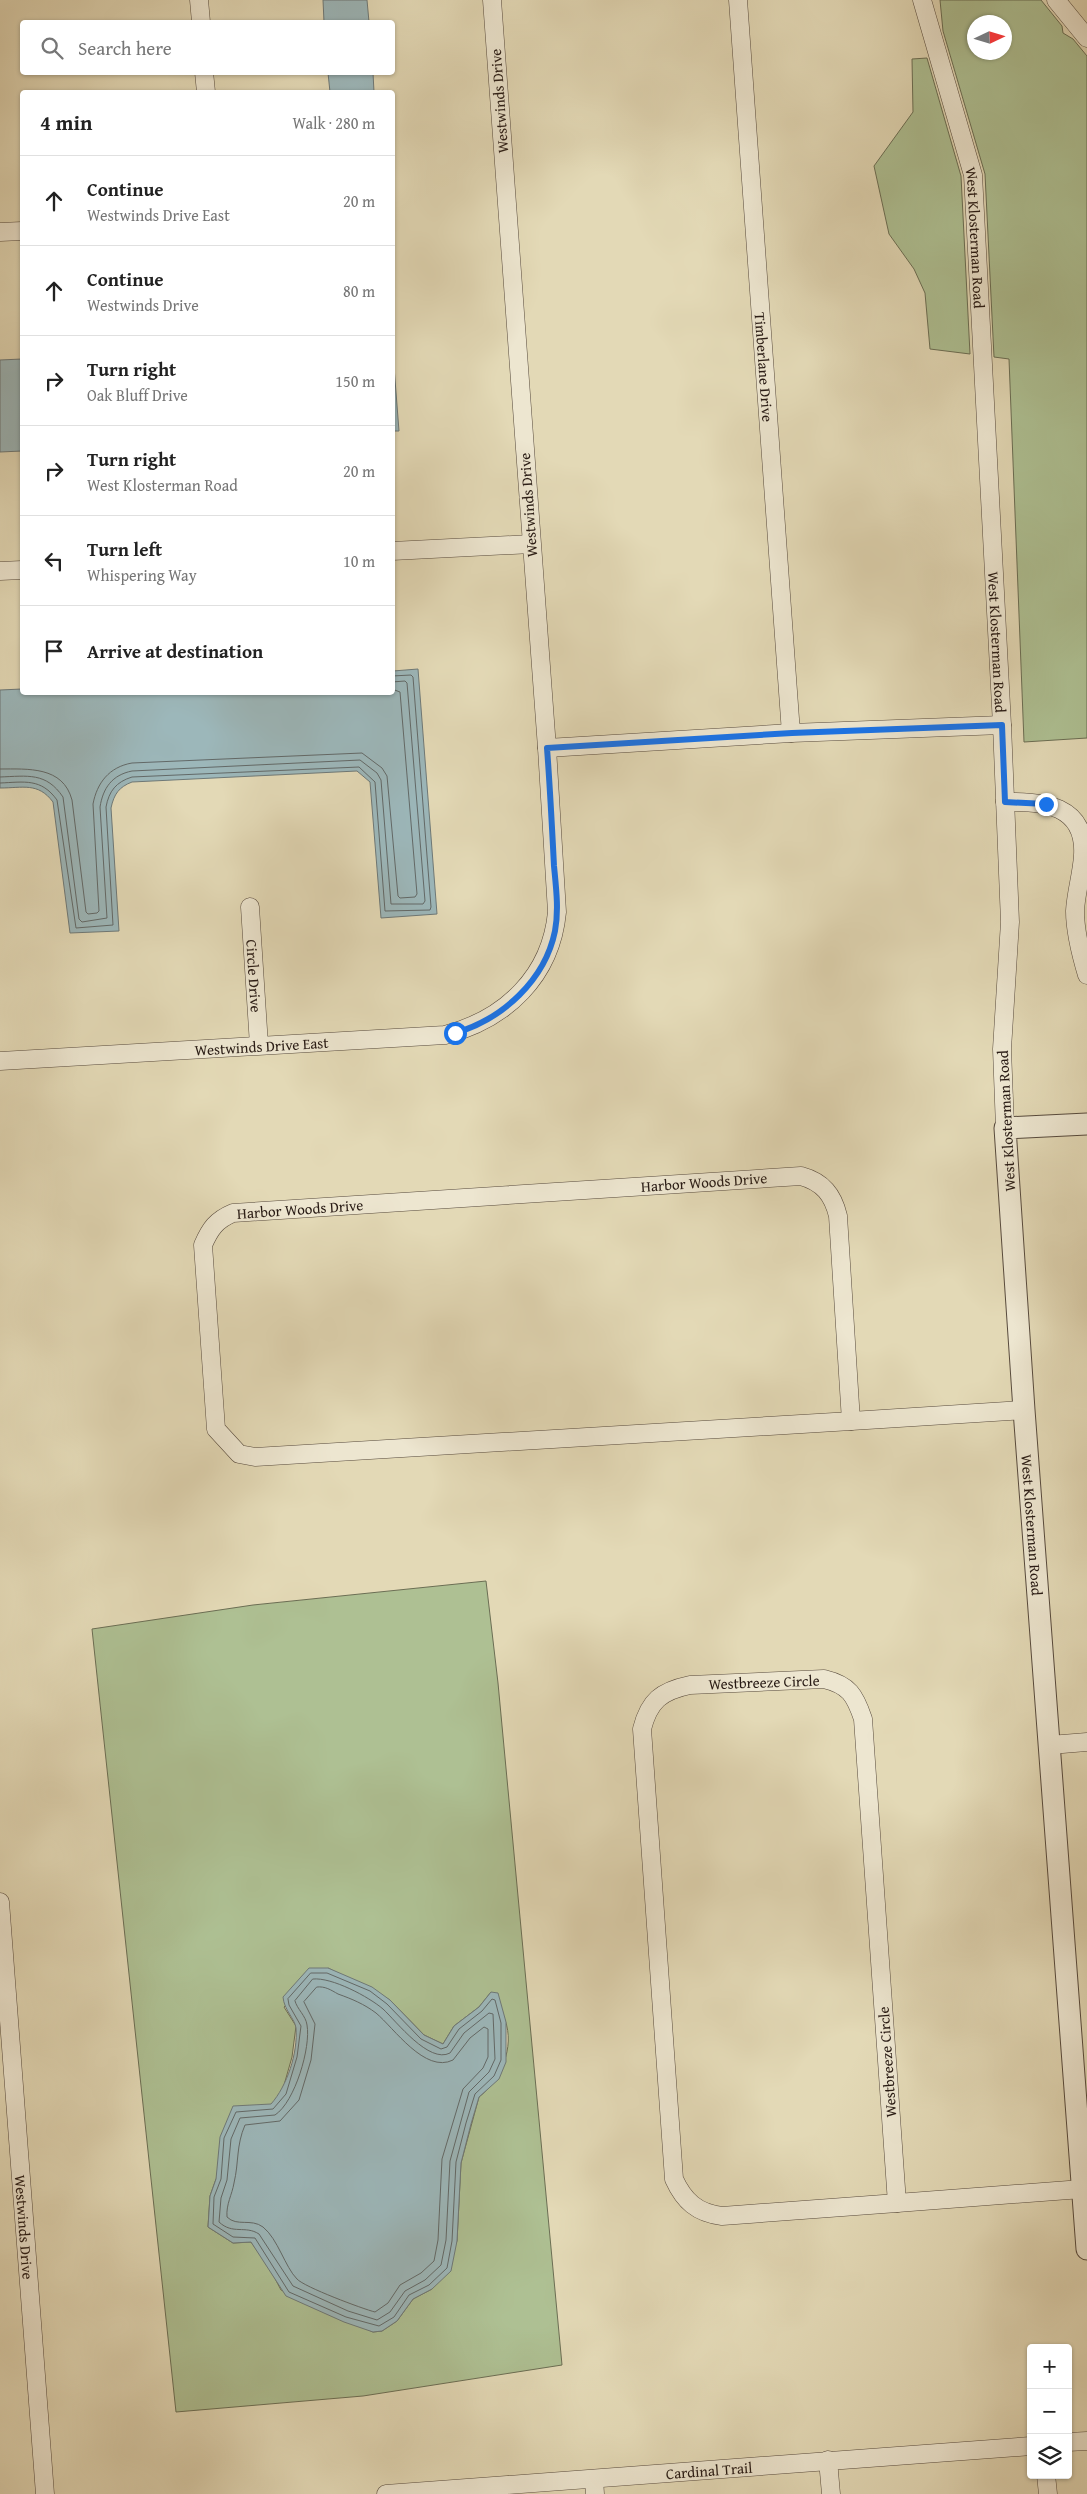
<!DOCTYPE html>
<html lang="en">
<head>
<meta charset="utf-8">
<style>
  :root { --surface:#fff; --page:#f6f6f6; --text:#222; --muted:#767676; --line:#e0e0e0 }
  body { margin:0; font-family:"Gentium Book Plus",serif; background:var(--page); color:var(--text) }
  .controls { position:absolute; right:15px; bottom:15px; display:grid; overflow:hidden; border-radius:5px; box-shadow:0 1px 4px #0004 }
  .controls button { width:45px; height:45px; display:grid; place-items:center; padding:0; border:0; border-bottom:1px solid var(--line); background:var(--surface); color:var(--text); font:25px sans-serif }
  .compass { position:absolute; left:967px; top:15px; width:45px; height:45px; border-radius:50%; background:var(--surface); box-shadow:0 1px 4px #0004; rotate:86deg }
  .stop { position:absolute; width:15px; height:15px; margin:-11px; border:4px solid #1a73e8; border-radius:50%; background:#fff }
  .stop.end { background:#1a73e8; border-color:#fff; box-shadow:0 1px 5px #0008 }
  .list { margin:0; padding:0; list-style:none }
  h2 { display:flex; justify-content:space-between; align-items:center; height:65px; margin:0; padding:0 20px; font-size:21px }
  h2 small { font-size:16px; font-weight:400; color:var(--muted) }
  .list li { display:grid; grid-template-columns:32px 1fr auto; gap:15px; align-items:center; box-sizing:border-box; height:90px; padding:0 20px; border-top:1px solid var(--line) }
  .list b { display:block; font-size:19px; white-space:nowrap }
  .list p { margin:0; font-size:16px; white-space:nowrap; color:var(--muted) }
  .list em { font-size:16px; font-style:normal; color:var(--muted) }
  .icon { flex:none; width:28px; height:28px; fill:none; stroke:currentColor; stroke-width:2; stroke-linecap:round; stroke-linejoin:round }
  .map { position:relative; flex:none; width:1087px; height:2494px; overflow:hidden }
  .search { position:absolute; background:var(--surface); box-shadow:0 1px 4px #0004; left:20px; top:20px; width:375px; height:55px; display:flex; align-items:center; gap:12px; box-sizing:border-box; padding:0 18px; border-radius:5px; color:var(--muted); font-size:19px }
  .panel { position:absolute; background:var(--surface); box-shadow:0 1px 4px #0004; left:20px; top:90px; width:375px; height:605px; border-radius:5px }
  .map>svg:first-child { display:block }
  .green { fill:#aec093; stroke:#6b6e54; fill-rule:evenodd }
  .water { fill:#9cb7ba; stroke:#6e7978 }
  .lines { fill:none; stroke-linecap:round; stroke-linejoin:round }
  .shore { stroke:#626968; stroke-width:1 }
  .minor-casing { stroke:#574a3d; stroke-width:19 }
  .tertiary-casing { stroke:#574a3d; stroke-width:23 }
  .minor { stroke:#ede6d0; stroke-width:18 }
  .tertiary { stroke:#ede6d0; stroke-width:21 }
  .route { stroke:#1a73e8; stroke-width:6 }
  .labels { text-anchor:middle; dominant-baseline:central; stroke-width:4; stroke-linejoin:round; paint-order:stroke }
  .street-label { font-size:15px; fill:#281b15; stroke:#ede6d0 }
</style>
</head>
<body>
<div class="map">
<svg width="1087" height="2494" viewBox="0 0 1087 2494">
  <rect width="100%" height="100%" fill="#e3d9b6"/>
  <filter id="stains"><feTurbulence type="fractalNoise" baseFrequency=".004" numOctaves="4"/><feColorMatrix values="0 0 0 0 .2 0 0 0 0 .09 0 0 0 0 .02 0 0 0 .5 -.17"/></filter>
  <radialGradient id="worn" r=".72"><stop offset=".6" stop-color="#630" stop-opacity="0"/><stop offset="1" stop-color="#630" stop-opacity=".3"/></radialGradient>
  <path class="green" d="M 940,0 L 1041,0 L 1062,26 L 1063,33 L 1073,39 L 1087,56 L 1087,738 L 1024,742 L 1009,359 L 994,357 L 985,174 L 943,31 ZM 1004,22 L 1004,52 L 974,52 L 974,22 Z
    M 927,58 L 961,176 L 970,354 L 930,349 L 925,293 L 914,269 L 889,234 L 874,166 L 913,112 L 912,59 Z
    M 486,1581 L 498,1683 L 562,2365 L 363,2396 L 176,2412 L 92,1629 L 253,1605 ZM 328,1968 L 390,2000 L 424,2035 L 443,2044 L 454,2026 L 479,2007 L 491,1992 C 495,2002 501,2011 505,2020 C 515,2047 501,2080 479,2097 L 461,2163 L 457,2241 L 432,2289 L 413,2299 L 397,2321 L 382,2331 L 373,2332 L 281,2290 L 270,2269 L 251,2242 L 233,2243 L 208,2227 L 210,2196 L 216,2179 L 282,2092 L 292,2057 L 296,2026 L 284,2007 Z"/>
  <path class="water" d="M 323,0 L 367,0 L 369,22 L 324,22 Z
    M 328,73 L 373,73 L 374,92 L 330,92 Z
    M 392,341 L 399,431 L 392,431 Z
    M 22,359 L 22,451 L 0,452 L 0,360 Z
    M 418,669 L 437,914 L 381,918 L 370,782 L 357,771 L 132,782 C 119,787 114,794 111,808 L 119,931 L 70,933 L 53,802 C 38,782 23,788 0,788 L 0,690 L 22,689 L 22,692 L 392,692 L 393,671 Z
    M 309,1968 L 328,1968 L 372,1987 L 390,2000 L 424,2035 L 443,2044 L 454,2026 L 479,2007 L 491,1992 L 498,1993 L 506,2022 L 506,2062 L 499,2079 L 479,2097 L 471,2124 L 461,2163 L 457,2241 L 451,2271 L 432,2289 L 413,2299 L 397,2321 L 382,2331 L 373,2332 L 344,2322 L 286,2296 L 251,2242 L 233,2243 L 208,2227 L 210,2196 L 216,2179 L 220,2137 L 233,2106 L 271,2104 C 287,2086 298,2053 296,2028 C 295,2019 284,2010 283,1997 Z"/>
  <g class="lines">
    <path class="shore" d="M 0,769 C 28,769 63,766 72,800 L 86,912 L 88,914 L 97,913 L 99,911 L 93,804 C 97,783 109,767 132,763 L 362,753 L 382,768 L 387,776 L 398,896 L 400,898 L 415,897 L 417,894 L 400,692 L 392,689
      M 0,777 C 28,776 46,772 63,797 L 79,919 L 82,922 L 107,918 L 100,807 C 103,788 112,775 132,771 L 360,760 L 377,773 L 381,780 L 391,904 L 423,904 L 425,901 L 407,683 L 405,681 L 392,682
      M 0,783 C 25,782 41,778 57,800 L 76,928 L 113,925 L 106,807 C 109,791 116,782 132,777 L 359,767 L 375,782 L 385,911 L 430,910 L 431,907 L 413,677 L 411,675 L 392,676
      M 311,1973 L 327,1973 L 370,1991 L 387,2004 L 421,2039 L 441,2049 L 447,2047 L 459,2029 L 482,2011 L 492,1999 L 495,2000 L 501,2023 L 501,2060 L 494,2076 L 475,2094 L 466,2123 L 456,2162 L 452,2241 L 447,2268 L 429,2285 L 409,2295 L 394,2317 L 379,2326 L 346,2317 L 289,2292 L 255,2238 L 233,2237 L 213,2224 L 214,2197 L 221,2179 L 224,2138 L 236,2112 L 273,2109 L 286,2094 L 297,2057 L 301,2026 L 289,2005 L 288,1999 Z
      M 313,1979 C 332,1977 369,1997 383,2009 C 397,2022 429,2064 450,2053 L 464,2033 L 489,2013 L 493,2014 L 495,2059 L 489,2072 L 469,2092 L 450,2161 L 446,2240 L 441,2265 L 425,2280 L 405,2291 L 390,2312 L 377,2320 L 348,2311 L 293,2286 L 259,2234 C 245,2225 233,2235 219,2222 L 221,2198 L 227,2180 L 231,2139 L 240,2118 L 275,2115 C 295,2102 311,2047 307,2025 C 306,2016 297,2009 295,2001 Z
      M 317,1987 C 325,1986 331,1990 338,1994 C 352,1999 364,2004 376,2013 C 394,2028 425,2074 453,2060 L 470,2038 L 484,2027 L 488,2029 L 488,2057 L 483,2068 L 463,2089 L 442,2159 L 438,2240 L 434,2261 L 421,2273 L 400,2285 L 388,2303 L 375,2312 C 363,2309 304,2287 297,2279 C 285,2267 278,2239 263,2227 C 251,2218 237,2227 227,2217 C 226,2204 232,2195 234,2183 C 239,2162 236,2146 245,2125 L 280,2121 L 299,2100 L 311,2060 L 315,2024 L 304,2002 Z"/>
    <defs>
      <g id="minor">
        <path d="M 199,0 L 201,22"/>
        <path id="s1" d="M 738,0 L 791,733"/>
        <path id="s2" d="M 922,0 L 973,175 L 1002,725 L 1010,922 L 1002,1049 L 1005,1128"/>
        <path d="M 1056,0 L 1087,38"/>
        <path d="M 204,72 L 206,92"/>
        <path d="M 0,232 L 22,231"/>
        <path d="M 392,551 L 531,544"/>
        <path d="M 0,571 L 22,570"/>
        <path d="M 547,748 L 791,733 L 1002,725"/>
        <path d="M 1005,802 C 1043,801 1086,805 1083,855 C 1082,874 1076,892 1075,911 C 1075,932 1081,955 1087,975"/>
        <path id="s3" d="M 250,907 L 259,1045"/>
        <path id="s4" d="M 0,1061 L 445,1035 C 506,1019 551,976 557,912 L 547,748 L 492,0"/>
        <path d="M 801,1176 C 823,1182 833,1195 838,1216 L 851,1421 L 255,1457 L 239,1454 L 216,1429 L 203,1245 C 210,1229 216,1220 233,1213 Z"/>
        <path d="M 851,1421 L 1024,1410"/>
        <path d="M 824,1679 C 849,1685 855,1695 863,1719 L 897,2203 L 722,2216 C 697,2213 684,2201 674,2179 L 642,1729 C 649,1701 661,1691 690,1685 Z"/>
        <path d="M 1050,1745 L 1087,1742"/>
        <path id="s5" d="M 0,1902 L 45,2494"/>
        <path d="M 897,2203 L 1082,2189"/>
        <path d="M 1068,2442 L 1087,2441"/>
        <path d="M 828,2460 L 831,2494"/>
        <path d="M 1046,2475 L 1048,2494"/>
        <path d="M 594,2479 L 595,2494"/>
        <path id="s6" d="M 386,2494 L 1031,2446"/>
      </g>
      <g id="tertiary">
        <path id="s7" d="M 1087,1124 L 1005,1128 L 1024,1410 L 1087,2249"/>
      </g>
    </defs>
    <use href="#minor" class="minor-casing"/>
    <use href="#tertiary" class="tertiary-casing"/>
    <use href="#minor" class="minor"/>
    <use href="#tertiary" class="tertiary"/>
  </g>
  <g class="lines">
    <path class="route" d="M 455,1033 C 503,1019 545,980 555,931 C 559,910 556,887 554,866 C 552,827 550,787 547,748 L 792,733 L 1002,725 L 1005,802 L 1046,804"/>
  </g>
  <g class="labels">
    <g class="street-label">
      <text transform="translate(499 101) rotate(-94)">Westwinds Drive</text>
      <text stroke="none"><textPath href="#s2" startOffset="245">West Klosterman Road</textPath></text>
      <text stroke="none"><textPath href="#s1" startOffset="368">Timberlane Drive</textPath></text>
      <text transform="translate(528 505) rotate(-94)">Westwinds Drive</text>
      <text stroke="none"><textPath href="#s2" startOffset="650">West Klosterman Road</textPath></text>
      <text stroke="none"><textPath href="#s3" startOffset="69">Circle Drive</textPath></text>
      <text stroke="none"><textPath href="#s4" startOffset="262">Westwinds Drive East</textPath></text>
      <text transform="translate(1006 1121) rotate(-93)">West Klosterman Road</text>
      <text transform="translate(704 1182) rotate(-4)">Harbor Woods Drive</text>
      <text transform="translate(300 1209) rotate(-4)">Harbor Woods Drive</text>
      <text stroke="none"><textPath href="#s7" startOffset="480">West Klosterman Road</textPath></text>
      <text transform="translate(764 1682) rotate(-2)">Westbreeze Circle</text>
      <text transform="translate(887 2062) rotate(-94)">Westbreeze Circle</text>
      <text stroke="none"><textPath href="#s5" startOffset="326">Westwinds Drive</textPath></text>
      <text stroke="none"><textPath href="#s6" startOffset="324">Cardinal Trail</textPath></text>
    </g>
  </g>
  <rect width="100%" height="100%" filter="url(#stains)"/>
  <rect width="100%" height="100%" fill="url(#worn)"/>
</svg>
<div class="controls">
<button>+</button>
<button>−</button>
<button><svg class="icon" aria-label="layers" viewBox="0 0 24 24"><path d="M12 4l9 5-9 5-9-5zM3 14l9 5 9-5"/></svg></button>
</div>
<svg class="compass" viewBox="-18 -18 36 36"><path d="M0-13l5 13h-10z" fill="#e53935"/><path d="M0 13l5-13h-10z" fill="#767676"/></svg>
<div class="stop" style="left:455px;top:1033px"></div>
<div class="stop end" style="left:1046px;top:804px"></div>
<div class="search"><svg class="icon" aria-label="search" viewBox="0 0 24 24"><circle cx="10" cy="10" r="6"/><path d="M15 15l6 6"/></svg>Search here</div>
<section class="panel">
<h2>4 min<small>Walk · 280 m</small></h2>
<ul class="list">
<li><svg class="icon" aria-label="ahead" viewBox="0 0 24 24"><path d="M12 20V5M6 11l6-6 6 6"/></svg><div><b>Continue</b><p>Westwinds Drive East</p></div><em>20 m</em></li>
<li><svg class="icon" aria-label="ahead" viewBox="0 0 24 24"><path d="M12 20V5M6 11l6-6 6 6"/></svg><div><b>Continue</b><p>Westwinds Drive</p></div><em>80 m</em></li>
<li><svg class="icon" aria-label="right" viewBox="0 0 24 24"><path d="M7 20v-9h11M14 6l5 5-5 5"/></svg><div><b>Turn right</b><p>Oak Bluff Drive</p></div><em>150 m</em></li>
<li><svg class="icon" aria-label="right" viewBox="0 0 24 24"><path d="M7 20v-9h11M14 6l5 5-5 5"/></svg><div><b>Turn right</b><p>West Klosterman Road</p></div><em>20 m</em></li>
<li><svg class="icon" aria-label="left" viewBox="0 0 24 24"><path d="M17 20v-9H6M10 6l-5 5 5 5"/></svg><div><b>Turn left</b><p>Whispering Way</p></div><em>10 m</em></li>
<li><svg class="icon" aria-label="arrive" viewBox="0 0 24 24"><path d="M6 21V4h12l-3 4 3 4H6"/></svg><div><b>Arrive at destination</b></div></li>
</ul>
</section>
</div>
</body>
</html>
